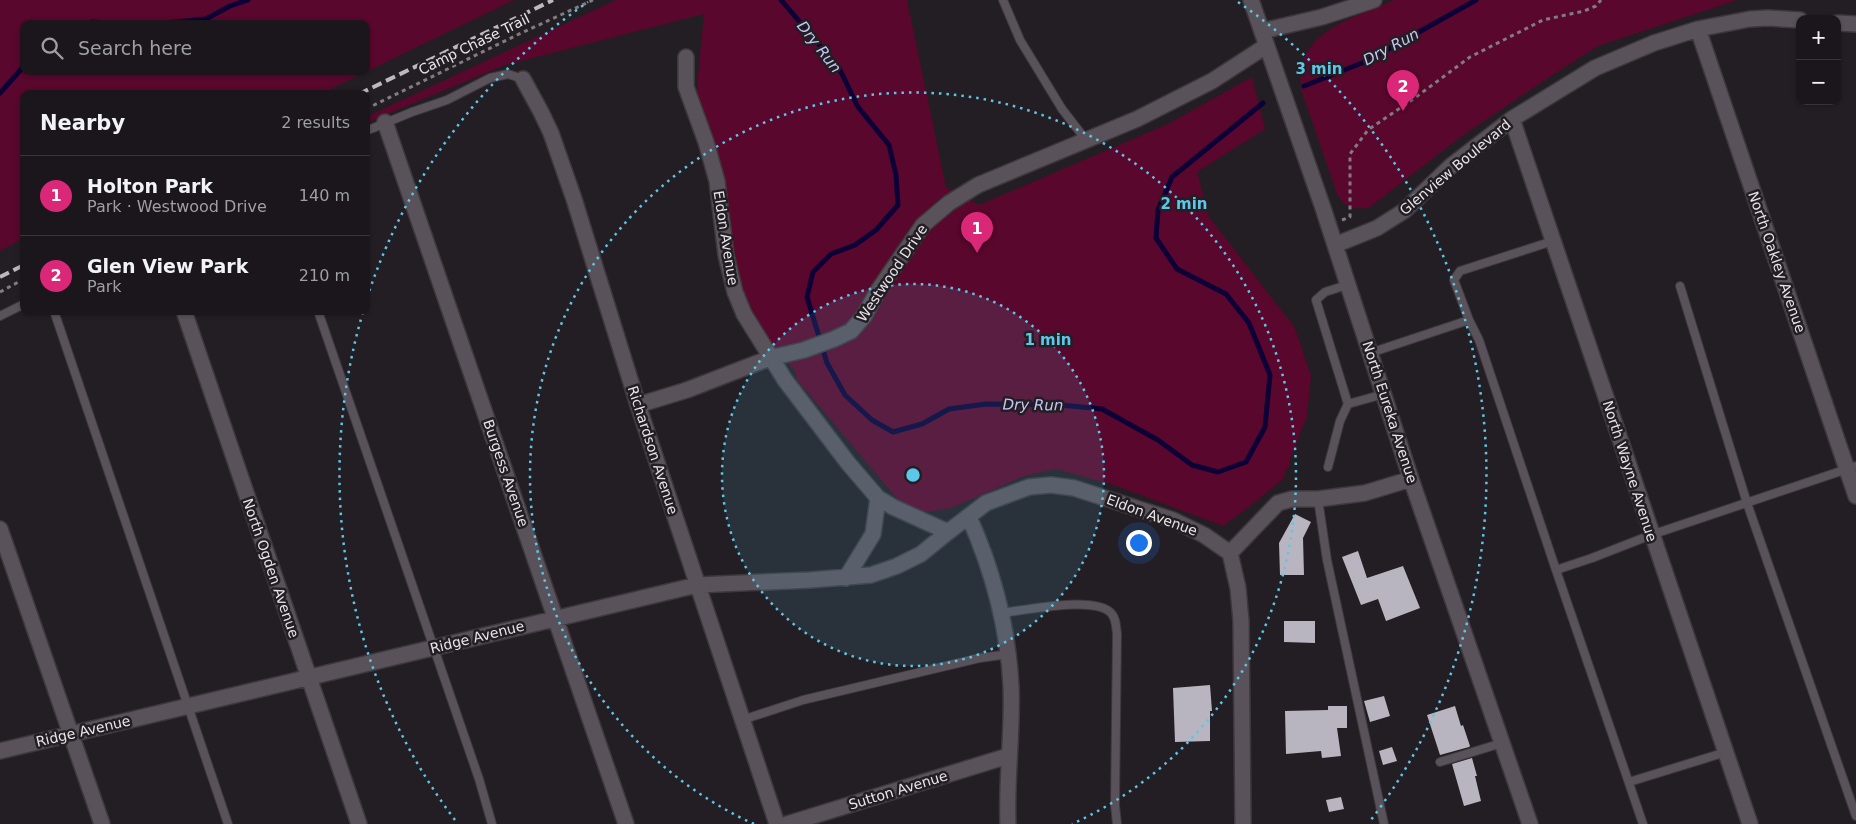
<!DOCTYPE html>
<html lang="en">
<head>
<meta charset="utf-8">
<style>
  :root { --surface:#1a161b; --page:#231f24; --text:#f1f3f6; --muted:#9f9fa3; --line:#38353a; --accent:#db2777 }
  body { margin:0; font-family:"DejaVu Sans",sans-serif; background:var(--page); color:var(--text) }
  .controls { position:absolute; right:15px; top:15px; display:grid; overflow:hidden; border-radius:10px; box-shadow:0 1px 4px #0004 }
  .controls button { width:45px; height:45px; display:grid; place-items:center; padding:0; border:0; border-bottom:1px solid var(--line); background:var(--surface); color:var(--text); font:25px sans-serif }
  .you { position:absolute; left:1138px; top:542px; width:18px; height:18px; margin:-12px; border:4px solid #fff; border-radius:50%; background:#1a73e8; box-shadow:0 0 0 8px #1a73e833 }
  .badge { display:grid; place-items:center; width:32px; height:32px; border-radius:50%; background:var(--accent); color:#fff; font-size:16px; font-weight:700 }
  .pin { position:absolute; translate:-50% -41px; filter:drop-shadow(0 1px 2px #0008) }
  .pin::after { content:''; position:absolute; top:26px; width:18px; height:15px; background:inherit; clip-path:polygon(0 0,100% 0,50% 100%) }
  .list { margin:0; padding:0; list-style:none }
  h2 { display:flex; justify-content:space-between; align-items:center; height:65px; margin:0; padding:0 20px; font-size:21px }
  h2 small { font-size:16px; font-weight:400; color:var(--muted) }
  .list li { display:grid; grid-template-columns:32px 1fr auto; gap:15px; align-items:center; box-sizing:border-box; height:80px; padding:0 20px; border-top:1px solid var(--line) }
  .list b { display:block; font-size:19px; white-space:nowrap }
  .list p { margin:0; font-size:16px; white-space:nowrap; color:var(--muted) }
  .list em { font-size:16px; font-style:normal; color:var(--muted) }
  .icon { flex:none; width:28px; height:28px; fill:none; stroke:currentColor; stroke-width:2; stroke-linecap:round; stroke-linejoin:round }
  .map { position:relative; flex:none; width:1856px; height:824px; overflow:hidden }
  .search { position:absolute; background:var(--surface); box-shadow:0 1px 4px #0004; left:20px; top:20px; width:350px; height:55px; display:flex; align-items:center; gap:12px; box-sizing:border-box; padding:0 18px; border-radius:10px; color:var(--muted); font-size:19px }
  .panel { position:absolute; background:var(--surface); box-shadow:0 1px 4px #0004; left:20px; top:90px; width:350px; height:225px; border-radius:10px }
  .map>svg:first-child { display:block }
  .green { fill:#59072c; fill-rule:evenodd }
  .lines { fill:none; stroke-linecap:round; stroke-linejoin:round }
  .stream { stroke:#0c0036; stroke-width:5 }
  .building { fill:#b9b5c0 }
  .service-casing { stroke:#3d383d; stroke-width:10 }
  .minor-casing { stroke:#3d383d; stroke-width:18 }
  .path { stroke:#817c81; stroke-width:3; stroke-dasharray:4 4; stroke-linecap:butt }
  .service { stroke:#59525a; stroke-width:8 }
  .minor { stroke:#59525a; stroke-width:15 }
  .rail { stroke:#bcb8bc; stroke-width:4; stroke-dasharray:10 5; stroke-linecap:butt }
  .ring { fill:none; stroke:#5cc7e8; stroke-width:2.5; stroke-dasharray:2.5 5 }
  .labels { text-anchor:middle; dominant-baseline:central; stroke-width:5; stroke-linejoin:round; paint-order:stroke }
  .street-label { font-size:14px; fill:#e8e4e8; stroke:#231e24 }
  .water-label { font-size:15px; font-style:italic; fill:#c3c7f3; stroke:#231e24 }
  .centre { fill:#5cc7e8; stroke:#231e24; stroke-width:2.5 }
  .ring-label { font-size:15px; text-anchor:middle; font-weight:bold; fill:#5cc7e8; stroke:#231e24; stroke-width:5; stroke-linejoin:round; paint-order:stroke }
</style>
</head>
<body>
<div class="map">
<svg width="1856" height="824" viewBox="0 0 1856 824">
  <rect width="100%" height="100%" fill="#231e24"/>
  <path class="green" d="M 0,0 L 514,0 L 320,94 L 24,94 L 24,238 L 0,251 ZM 24,24 L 366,24 L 366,71 L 24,71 Z
    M 616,0 L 907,0 L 946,187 L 979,205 L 1168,124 L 1252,77 L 1265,129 L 1197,172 L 1209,217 L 1295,328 L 1311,376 L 1307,416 L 1289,462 L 1289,467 L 1287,467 L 1283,479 L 1249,507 L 1223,526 L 1114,485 L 1056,469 L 1024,476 L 951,508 L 926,512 L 899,501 L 797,380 L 795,371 L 755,323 L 735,272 L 696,97 L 704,14 L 505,65 L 366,123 L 366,117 Z
    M 1394,0 L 1737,0 L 1598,46 L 1551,76 L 1462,136 L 1370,207 C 1356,211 1344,207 1337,194 L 1302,92 C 1290,33 1352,19 1394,0 Z"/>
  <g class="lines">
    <path class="stream" d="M 781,0 L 839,68 L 858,107 L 889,145 L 896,175 L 898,205 L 876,230 L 855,245 L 831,254 L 813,272 L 807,297 L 827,363 L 845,395 L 872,420 L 893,432 L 922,424 L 949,409 L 986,404 L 1061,405 L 1102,409 L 1158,440 L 1192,465 L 1218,472 L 1246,462 L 1265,427 L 1270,375 L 1249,323 L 1226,294 L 1177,269 L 1156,238 L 1158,210 L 1172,177 L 1263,103
      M 86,24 L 92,22 L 126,24
      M 157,24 L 206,19 L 230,6 L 248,0
      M 1304,86 L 1367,61 L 1476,0
      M 0,93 L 24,66"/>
  </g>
  <path class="building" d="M 1295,514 L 1311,522 L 1303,538 L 1304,575 L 1280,575 L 1279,543 Z
    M 1358,551 L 1367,578 L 1403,566 L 1420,608 L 1386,621 L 1378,599 L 1361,605 L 1342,557 Z
    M 1284,621 L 1315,621 L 1315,643 L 1284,642 Z
    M 1210,685 L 1212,711 L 1210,711 L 1210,741 L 1175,742 L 1173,688 Z
    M 1384,696 L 1390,716 L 1370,722 L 1364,701 Z
    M 1328,706 L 1347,706 L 1347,728 L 1337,728 L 1341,756 L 1322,758 L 1321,751 L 1286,754 L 1285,711 L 1328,710 Z
    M 1455,706 L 1461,726 L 1463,725 L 1470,746 L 1469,747 L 1440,755 L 1427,715 Z
    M 1392,747 L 1397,761 L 1383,765 L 1379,751 Z
    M 1472,758 L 1477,776 L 1475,776 L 1481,801 L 1464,806 L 1452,764 Z
    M 1341,797 L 1344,809 L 1329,812 L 1326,800 Z"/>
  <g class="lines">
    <defs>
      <path id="service" d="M 1003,0 L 1020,40 L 1062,109 L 1086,140
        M 366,131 L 412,112 L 447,100 L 490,78 L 508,74 L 523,79
        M 1553,241 L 1460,271 L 1454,280 L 1469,320 L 1479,340 L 1556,570
        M 1347,285 L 1325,292 L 1316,300 L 1348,404 L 1384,394
        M 1680,286 L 1747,503 L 1856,816
        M 54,311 L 228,824
        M 318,311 L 479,779 L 492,824
        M 0,316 L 24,304
        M 1370,353 L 1469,320
        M 1328,467 L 1340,421 L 1348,404
        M 1318,499 L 1327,560 L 1384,824
        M 1002,613 C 1026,610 1092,596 1110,612 C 1116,617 1116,626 1117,634 L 1115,805 L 1117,824
        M 742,720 L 803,700 L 980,658 L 1009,654
        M 1440,762 L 1502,743
        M 1629,782 L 1726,752
        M 1643,824 L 1556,570 L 1592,558 L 1651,535 L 1856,466"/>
      <path id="minor" d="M 1251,0 L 1323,208 L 1411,479 L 1530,824
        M 1837,23 L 1856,24
        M 1698,29 L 1856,496
        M 1262,31 L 1322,17 L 1374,0
        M 686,57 L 686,87 L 706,142 L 717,181 L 726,255 L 735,292 L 744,314 L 785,380 L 848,463 L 878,498 L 893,507 L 948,532 L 986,503 L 1029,487 L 1051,485 L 1074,488 L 1173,520 L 1204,535 L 1230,553 L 1238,588 L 1241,621 L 1243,824
        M 523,79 L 541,112 L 551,133 L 574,199 L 638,405 L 777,824
        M 1512,119 L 1750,824
        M 385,122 L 626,824
        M 1335,245 L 1377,228 L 1404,211 L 1451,166 L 1512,119 L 1595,68 L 1654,43 L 1698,29 L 1750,19 L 1768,18 L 1800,20
        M 184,311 L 359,824
        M 638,405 L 687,390 L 770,358 L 804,350 L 834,339 L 851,331 L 864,316 L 879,289 L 923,225 L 949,203 L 978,185 L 1137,119 L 1212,81 L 1266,46
        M 969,517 C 993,571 1008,627 1011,686 C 1013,732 1006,778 1008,824
        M 0,529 L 102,824
        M 1230,553 L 1278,503 L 1292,499 L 1318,499 L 1365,493 L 1411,479
        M 846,578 L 873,534 L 878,498
        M 0,751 L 697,585 L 810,580 L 871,575 L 897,566 L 921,554 L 948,532
        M 787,824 L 1008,756"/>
    </defs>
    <use href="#service" class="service-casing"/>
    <use href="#minor" class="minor-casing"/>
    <path class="path" d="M 366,109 L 517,35 L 593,0
      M 1342,220 L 1350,217 L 1350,154 L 1368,130 L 1412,100 L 1470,57 L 1543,20 L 1584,11 L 1596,6 L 1601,0
      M 0,292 L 24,279"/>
    <use href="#service" class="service"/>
    <use href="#minor" class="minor"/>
    <path class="rail" d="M 359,94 L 553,0
      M 0,277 L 24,265"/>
  </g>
  <circle cx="913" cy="475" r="191" fill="#5cc7e8" fill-opacity=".12"/>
  <g class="ring">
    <circle cx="913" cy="475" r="191"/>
    <path d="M754 824A383 383 0 1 1 1072 824"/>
    <path d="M455 820A574 574 0 0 1 363 312M367 298A574 574 0 0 1 588 2M1238 2A574 574 0 0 1 1371 820"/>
  </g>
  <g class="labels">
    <g class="street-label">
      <text transform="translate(474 44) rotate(-26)">Camp Chase Trail</text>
      <text transform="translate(1455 167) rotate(-40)">Glenview Boulevard</text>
      <text transform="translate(726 238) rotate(81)">Eldon Avenue</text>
      <text transform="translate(1777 262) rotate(71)">North Oakley Avenue</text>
      <text transform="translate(892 273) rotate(-56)">Westwood Drive</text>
      <text transform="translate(1390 412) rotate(72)">North Eureka Avenue</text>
      <text transform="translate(653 450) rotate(72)">Richardson Avenue</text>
      <text transform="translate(1630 471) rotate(72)">North Wayne Avenue</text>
      <text transform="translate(506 473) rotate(71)">Burgess Avenue</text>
      <text transform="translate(1152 515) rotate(20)">Eldon Avenue</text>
      <text transform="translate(271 568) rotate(71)">North Ogden Avenue</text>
      <text transform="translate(477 637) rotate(-14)">Ridge Avenue</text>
      <text transform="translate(83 731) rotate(-13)">Ridge Avenue</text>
      <text transform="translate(898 790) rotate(-17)">Sutton Avenue</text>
    </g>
    <g class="water-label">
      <text transform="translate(819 47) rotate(52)">Dry Run</text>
      <text transform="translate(1391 47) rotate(-28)">Dry Run</text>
      <text transform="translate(1033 405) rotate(1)">Dry Run</text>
    </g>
  </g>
  <circle cx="913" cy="475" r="8" class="centre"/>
  <g class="ring-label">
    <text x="1319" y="74">3 min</text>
    <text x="1184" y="209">2 min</text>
    <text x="1048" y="345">1 min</text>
  </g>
</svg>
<div class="controls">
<button>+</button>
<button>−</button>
</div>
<div class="you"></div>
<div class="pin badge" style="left:977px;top:253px">1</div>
<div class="pin badge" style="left:1403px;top:111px">2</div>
<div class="search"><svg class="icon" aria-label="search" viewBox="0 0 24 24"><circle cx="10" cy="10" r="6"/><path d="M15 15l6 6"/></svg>Search here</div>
<section class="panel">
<h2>Nearby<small>2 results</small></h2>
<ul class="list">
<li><span class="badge">1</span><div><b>Holton Park</b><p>Park · Westwood Drive</p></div><em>140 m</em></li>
<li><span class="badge">2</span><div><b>Glen View Park</b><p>Park</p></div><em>210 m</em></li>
</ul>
</section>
</div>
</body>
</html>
